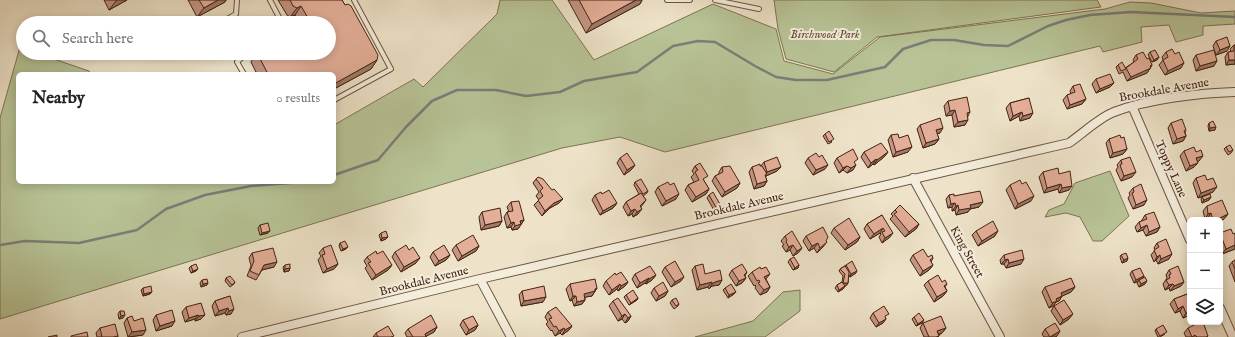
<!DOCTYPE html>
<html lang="en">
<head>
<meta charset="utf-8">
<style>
  :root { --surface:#fff; --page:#f6f6f6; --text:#222; --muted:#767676; --line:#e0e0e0 }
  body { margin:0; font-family:"IM FELL English",serif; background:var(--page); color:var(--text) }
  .controls { position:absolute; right:12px; bottom:12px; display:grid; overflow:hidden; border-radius:6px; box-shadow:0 2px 10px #0003 }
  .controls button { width:36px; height:36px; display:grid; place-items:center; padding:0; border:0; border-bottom:1px solid var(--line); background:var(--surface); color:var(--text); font:20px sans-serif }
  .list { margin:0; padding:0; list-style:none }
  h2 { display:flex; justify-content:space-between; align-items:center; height:52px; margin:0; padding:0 16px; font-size:17px }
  h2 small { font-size:13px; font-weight:400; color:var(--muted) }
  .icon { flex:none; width:22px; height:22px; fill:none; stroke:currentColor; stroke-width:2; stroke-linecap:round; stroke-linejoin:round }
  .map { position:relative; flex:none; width:1235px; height:337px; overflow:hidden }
  .search { position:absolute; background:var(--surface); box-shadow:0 2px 10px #0003; left:16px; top:16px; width:320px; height:44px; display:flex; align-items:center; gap:10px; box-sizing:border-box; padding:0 14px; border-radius:22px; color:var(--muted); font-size:15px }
  .panel { position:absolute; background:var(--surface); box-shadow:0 2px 10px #0003; left:16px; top:72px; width:320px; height:112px; border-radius:6px }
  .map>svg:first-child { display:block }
  .green { fill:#b8c497; stroke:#7e7454 }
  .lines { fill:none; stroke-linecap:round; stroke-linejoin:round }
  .stream { stroke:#7a7f7a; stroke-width:2.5 }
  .service-casing { stroke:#6e5340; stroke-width:6 }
  .minor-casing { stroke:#6e5340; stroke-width:10 }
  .service { stroke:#f4eddc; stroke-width:4 }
  .minor { stroke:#f4eddc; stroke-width:8 }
  .wall { fill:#c49684; stroke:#442312 }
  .shaded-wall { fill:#a07a6b; stroke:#442312 }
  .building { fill:#e4af99; stroke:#442312 }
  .labels { text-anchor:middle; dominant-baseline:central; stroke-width:4; stroke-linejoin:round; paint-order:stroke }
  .park-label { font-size:12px; font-style:italic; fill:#614b33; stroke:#f4eddc }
  .street-label { font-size:12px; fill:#442312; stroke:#f4eddc }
</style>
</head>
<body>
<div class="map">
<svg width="1235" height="337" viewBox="0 0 1235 337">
  <rect width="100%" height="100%" fill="#eee3c9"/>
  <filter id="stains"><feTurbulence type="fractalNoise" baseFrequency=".005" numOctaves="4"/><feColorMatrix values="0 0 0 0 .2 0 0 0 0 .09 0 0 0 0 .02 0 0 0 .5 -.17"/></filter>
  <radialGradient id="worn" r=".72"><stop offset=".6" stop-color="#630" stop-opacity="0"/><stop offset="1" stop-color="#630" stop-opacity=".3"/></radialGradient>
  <path class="green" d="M 500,0 L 552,0 L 594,60 L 713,4 L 776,29 L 784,61 L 833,74 L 880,37 L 1105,9 L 1130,2 L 1151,3 L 1201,13 L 1235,11 L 1235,24 L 1203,26 L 1203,35 L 1176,42 L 1169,25 L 1141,27 L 1142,42 L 1103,52 L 1100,46 L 665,152 L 620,137 L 562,148 L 0,319 L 0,118 L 20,47 L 23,49 L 23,53 L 36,53 L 89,71 L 91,74 L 18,74 L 18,182 L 334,182 L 334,125 L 414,79 L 423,87 L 497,14 Z
    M 774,0 L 1097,0 L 1101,7 L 877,37 L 834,72 L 786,59 L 778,29 Z
    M 1110,171 L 1129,216 L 1102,241 L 1093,241 L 1080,217 L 1066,213 L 1045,217 L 1049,210 L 1064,204 L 1075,183 Z
    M 800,290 L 800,311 L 765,337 L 695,337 L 753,321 L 783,292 Z"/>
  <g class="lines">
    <path class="stream" d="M 334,175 L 378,160 L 406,127 L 432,101 L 457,90 L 496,90 L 526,96 L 560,92 L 584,81 L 637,72 L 673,46 L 698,41 L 715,42 L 755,66 L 776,77 L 796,80 L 827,80 L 885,67 L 903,49 L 931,40 L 954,40 L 984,45 L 1008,46 L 1048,26 L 1066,20 L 1090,15 L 1131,12 L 1235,17
      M 0,245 L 25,241 L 79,243 L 137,230 L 166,209 L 205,195 L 251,186 L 303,182"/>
    <defs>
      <path id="service" d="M 270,0 L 282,23
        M 667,0 L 690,0
        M 715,0 L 759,9
        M 220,23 L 236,14 L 237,0
        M 244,74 L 237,62 L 247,53
        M 334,100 L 391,69 L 354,0"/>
      <path id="minor" d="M 1132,106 L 1190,240
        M 913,178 L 1000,337
        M 480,279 L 511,337
        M 1220,308 L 1233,337
        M 242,337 L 480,279 L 1069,143 C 1082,134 1100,117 1114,112 C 1148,99 1199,93 1235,92"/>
    </defs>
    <use href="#service" class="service-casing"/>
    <use href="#minor" class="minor-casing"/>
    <use href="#service" class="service"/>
    <use href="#minor" class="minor"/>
  </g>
  <path class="wall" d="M 104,0 L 127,0 L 109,10 Z
    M 188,0 L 226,0 L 225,2 L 197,17 Z
    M 278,0 L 342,0 L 377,60 L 371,69 L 334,89 L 334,74 L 257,74 L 251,62 L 257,53 L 329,23 L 299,23 L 295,15 L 290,17 L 287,15 Z
    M 568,0 L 642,0 L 640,4 L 586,33 Z
    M 1216,41 L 1227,51 L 1216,55 L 1213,46 Z
    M 1234,45 L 1235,45 L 1235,64 L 1226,65 L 1225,57 L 1228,52 L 1231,52 L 1230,49 Z
    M 1150,52 L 1159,57 L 1157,60 L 1152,62 L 1148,55 Z
    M 1166,52 L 1175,54 L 1181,68 L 1165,75 L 1159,65 L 1163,60 L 1162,57 Z
    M 1136,55 L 1147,59 L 1152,65 L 1147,73 L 1127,81 L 1123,72 L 1119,74 L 1116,67 L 1118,65 L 1125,68 L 1134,62 L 1133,60 Z
    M 1196,55 L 1214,66 L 1196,71 L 1193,60 Z
    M 1096,79 L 1114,83 L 1110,87 L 1096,93 L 1092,84 Z
    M 1073,86 L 1086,99 L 1082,104 L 1067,109 L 1063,100 L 1067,95 L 1071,94 L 1070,91 Z
    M 1029,98 L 1030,118 L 1020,121 L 1019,116 L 1010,121 L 1006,108 L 1010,103 Z
    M 948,101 L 970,112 L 968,116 L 965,125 L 954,127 L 952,115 L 946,116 L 944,106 Z
    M 1171,123 L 1186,130 L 1185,132 L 1186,136 L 1183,141 L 1173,144 L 1168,128 Z
    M 1209,123 L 1215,130 L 1209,131 L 1208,126 Z
    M 920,125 L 940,133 L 937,134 L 939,139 L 935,144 L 923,148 L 917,129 Z
    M 825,134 L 832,142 L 828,144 L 823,136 Z
    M 891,135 L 899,138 L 908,152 L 893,157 L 888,140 Z
    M 1121,138 L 1127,149 L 1123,154 L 1110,158 L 1106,143 L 1109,139 Z
    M 1226,147 L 1233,150 L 1231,153 L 1228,155 L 1224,149 Z
    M 1184,151 L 1196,152 L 1199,161 L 1197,161 L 1194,167 L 1186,171 L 1180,156 Z
    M 864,152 L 888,152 L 884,157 L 874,165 L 873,164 L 868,168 L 861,157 Z
    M 620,158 L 635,165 L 631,170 L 624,175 L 617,163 Z
    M 808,158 L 825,169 L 813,175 L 805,163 Z
    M 837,158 L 855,164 L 853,170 L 847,173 L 843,170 L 839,173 L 834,163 Z
    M 1121,160 L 1132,177 L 1121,181 L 1116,170 L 1118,167 L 1117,165 Z
    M 764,162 L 781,167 L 777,171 L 766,176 L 765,176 L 767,181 L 764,186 L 754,189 L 749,172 L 752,167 L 761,166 Z
    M 695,166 L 709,189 L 706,194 L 692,202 L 685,190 L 688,185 L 694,182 L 691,177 L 694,174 L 692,171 Z
    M 722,167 L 740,183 L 737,188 L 722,197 L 712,181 L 715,176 L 719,174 L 719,172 Z
    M 1043,172 L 1059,174 L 1069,190 L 1059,193 L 1058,189 L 1044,193 L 1039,177 Z
    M 1196,178 L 1207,180 L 1213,192 L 1198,198 L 1193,183 Z
    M 536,179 L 563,199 L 559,203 L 550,208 L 542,216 L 534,205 L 539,200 L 536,196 L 539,192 L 533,183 Z
    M 635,182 L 648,191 L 647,193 L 643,196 L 646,200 L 641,207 L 638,214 L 633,217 L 632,214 L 628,216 L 623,207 L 626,202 L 639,194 L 634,185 Z
    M 1010,185 L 1031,201 L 1015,209 L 1006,190 Z
    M 658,187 L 676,199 L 662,206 L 655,192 Z
    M 1133,188 L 1144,205 L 1133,209 L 1128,198 L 1130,195 L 1129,193 Z
    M 595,195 L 617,203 L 613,208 L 600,215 L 592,200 Z
    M 709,195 L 719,209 L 715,212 L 707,198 Z
    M 949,195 L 954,196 L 979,207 L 970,209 L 968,212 L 956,215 L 955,210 L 952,211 L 952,207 L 948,208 L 946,199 Z
    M 1202,197 L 1211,197 L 1209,200 L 1202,203 L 1201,199 Z
    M 511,202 L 524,220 L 518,229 L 512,230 L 511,227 L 507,228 L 504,217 L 507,212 L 509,212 L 507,207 Z
    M 1207,206 L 1228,214 L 1224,219 L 1220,221 L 1220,220 L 1208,220 L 1208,218 L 1205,219 L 1203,211 Z
    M 895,210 L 919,224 L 916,229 L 905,237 L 890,219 L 893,216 L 891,214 Z
    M 482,212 L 502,221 L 499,226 L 481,230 L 479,217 Z
    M 882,215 L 890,237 L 882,243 L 879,237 L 881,234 L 880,233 L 870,239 L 864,229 L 867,224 Z
    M 1145,215 L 1160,227 L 1157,232 L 1146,236 L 1143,230 L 1137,232 L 1135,227 L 1139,222 L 1142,221 L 1142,220 Z
    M 260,225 L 270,231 L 268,233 L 260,235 L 258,228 Z
    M 834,228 L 860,237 L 857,242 L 845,250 L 831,233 Z
    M 976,231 L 995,236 L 978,246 L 972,235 Z
    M 381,233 L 386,239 L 381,241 L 379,235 Z
    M 1220,234 L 1233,234 L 1235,249 L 1222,254 L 1220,247 Z
    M 785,236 L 802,248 L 798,253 L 793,256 L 790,250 L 786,252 L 782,246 L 784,245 L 781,241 Z
    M 806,236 L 823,247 L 817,253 L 814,248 L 809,251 L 803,241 Z
    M 340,243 L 346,249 L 341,251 L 339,246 Z
    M 1157,243 L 1169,259 L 1158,264 L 1156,260 L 1154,262 L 1151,255 L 1155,250 L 1154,248 Z
    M 456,245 L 479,246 L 476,251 L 458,261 L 452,250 Z
    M 323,248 L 338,264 L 334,269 L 323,273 L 318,260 L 321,256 L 319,253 Z
    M 395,252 L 416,263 L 401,272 L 392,257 Z
    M 433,252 L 450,255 L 446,260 L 435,266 L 430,257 Z
    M 252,253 L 274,267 L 262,270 L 256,280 L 247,276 L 251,266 L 249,258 Z
    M 377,254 L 392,265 L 388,270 L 372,280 L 365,268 L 367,266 L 364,261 L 367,257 Z
    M 913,255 L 933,258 L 931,262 L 933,265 L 929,270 L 920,276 L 910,260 Z
    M 1004,255 L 1021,264 L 1006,268 L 1004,264 L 1001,264 L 1000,260 Z
    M 1121,255 L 1127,261 L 1122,263 L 1120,257 Z
    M 790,259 L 799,265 L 798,268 L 793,270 L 788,262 Z
    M 1235,260 L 1235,282 L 1229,266 L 1232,262 Z
    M 285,265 L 290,268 L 289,271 L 284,272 L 283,267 Z
    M 846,265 L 856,273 L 850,277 L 849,275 L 848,283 L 846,286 L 844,285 L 845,286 L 843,289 L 838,292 L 835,288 L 837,285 L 842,282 L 843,276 L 839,271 L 840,269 Z
    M 191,266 L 196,271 L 191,273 L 189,268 Z
    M 695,266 L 705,274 L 722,280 L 719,285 L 712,286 L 709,289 L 708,287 L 697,290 L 692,270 Z
    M 665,267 L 681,281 L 671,287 L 662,272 Z
    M 732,270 L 747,272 L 745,276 L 746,278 L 742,283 L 736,286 L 729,275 Z
    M 1169,270 L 1181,286 L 1170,291 L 1169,288 L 1165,290 L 1163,284 L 1167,278 L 1166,275 Z
    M 1132,271 L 1144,276 L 1143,278 L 1145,284 L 1139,287 L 1137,283 L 1138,281 L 1134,283 L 1130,274 Z
    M 752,272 L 766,279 L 770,287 L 767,292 L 760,295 L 755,288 L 756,286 L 755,285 L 754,286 L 748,276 Z
    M 635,274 L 656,275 L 652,280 L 646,284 L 645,283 L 637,288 L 632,279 Z
    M 616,275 L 628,282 L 625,286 L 618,291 L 617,289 L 609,295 L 603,286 L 606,281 Z
    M 226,278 L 235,282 L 234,284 L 230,287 L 225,281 Z
    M 202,280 L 207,285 L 201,287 L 200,283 Z
    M 928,281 L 947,284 L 945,287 L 947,291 L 943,296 L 934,302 L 924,285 Z
    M 570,284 L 597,288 L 592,296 L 585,297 L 585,300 L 582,304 L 574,306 L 572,300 L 570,301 L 566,289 Z
    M 1045,287 L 1075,287 L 1071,292 L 1062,296 L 1059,301 L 1056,302 L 1053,306 L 1049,308 L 1042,292 Z
    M 143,288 L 152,292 L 150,294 L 143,296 L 141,290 Z
    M 654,288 L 668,291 L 665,296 L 656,301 L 651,293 Z
    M 725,288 L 736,292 L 734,294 L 728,298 L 723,290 Z
    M 522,291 L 543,302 L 521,306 L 519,295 Z
    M 1190,293 L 1190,315 L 1183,318 L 1180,311 L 1175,313 L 1170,304 L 1174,299 Z
    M 626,295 L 638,298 L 637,300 L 629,305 L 624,297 Z
    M 230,296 L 231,314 L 226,315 L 225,313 L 215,316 L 212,306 L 215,301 Z
    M 672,300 L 679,304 L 678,306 L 674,309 L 670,303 Z
    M 613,301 L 631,316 L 628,321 L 625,323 L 622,319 L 618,321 L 609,306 Z
    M 1054,306 L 1069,319 L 1060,325 L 1051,311 Z
    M 186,307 L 205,315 L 201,319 L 195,321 L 195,319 L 185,322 L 182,312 Z
    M 120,311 L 123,318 L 119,319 L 118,314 Z
    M 548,312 L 572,326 L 569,330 L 562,335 L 560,333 L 555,336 L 552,330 L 551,331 L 546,324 L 548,322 L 545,317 Z
    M 873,313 L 886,318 L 883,323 L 876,327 L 870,318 Z
    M 156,315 L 172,326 L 156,331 L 153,320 Z
    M 914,317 L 922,323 L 916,326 L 912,319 Z
    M 127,318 L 134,321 L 143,335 L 128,337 L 124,323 Z
    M 463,320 L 478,325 L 475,330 L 466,335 L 460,325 Z
    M 923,323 L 946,328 L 942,333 L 939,335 L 939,336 L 938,337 L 924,337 L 920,328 Z
    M 437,327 L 434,332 L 426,336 L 426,337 L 407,337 L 405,333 L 408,329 Z
    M 100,328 L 118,336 L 118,337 L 97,337 L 96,333 Z
    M 1188,328 L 1208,337 L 1186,337 L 1184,333 Z
    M 1045,329 L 1060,331 L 1056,336 L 1057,337 L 1044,337 L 1042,334 Z
    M 1156,329 L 1165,334 L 1160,337 L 1158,337 L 1155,331 Z
    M 376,333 L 393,337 L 373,337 Z"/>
  <path class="shaded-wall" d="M 117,0 L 127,0 L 109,10 L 116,1 Z
    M 218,0 L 226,0 L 225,2 L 197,17 L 204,8 Z
    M 636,0 L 642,0 L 640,4 L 586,33 L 592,24 Z
    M 301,6 L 295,15 L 290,17 L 297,8 Z
    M 1230,46 L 1227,51 L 1216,55 L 1220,50 Z
    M 1159,57 L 1157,60 L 1152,62 L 1154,60 Z
    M 377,60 L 371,69 L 334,89 L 334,84 Z
    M 1229,60 L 1235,60 L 1235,64 L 1226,65 Z
    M 1217,61 L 1214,66 L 1196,71 L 1200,66 Z
    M 1184,63 L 1181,68 L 1165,75 L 1168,71 Z
    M 1152,65 L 1147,73 L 1127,81 L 1131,77 Z
    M 1114,83 L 1110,87 L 1096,93 L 1100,89 Z
    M 1086,99 L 1082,104 L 1067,109 L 1070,105 Z
    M 955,110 L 952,115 L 946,116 L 950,111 Z
    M 1022,112 L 1019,116 L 1010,121 L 1013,116 Z
    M 1033,113 L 1030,118 L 1020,121 L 1023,116 Z
    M 968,120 L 965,125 L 954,127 L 958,122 Z
    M 1216,127 L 1215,130 L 1209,131 L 1210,128 Z
    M 943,128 L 940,133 L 932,135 L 936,130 Z
    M 1186,136 L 1183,141 L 1173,144 L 1177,139 Z
    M 939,139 L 935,144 L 923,148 L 926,143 Z
    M 912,147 L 908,152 L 893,157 L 896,152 Z
    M 1127,149 L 1123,154 L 1110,158 L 1113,153 Z
    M 888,152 L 884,157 L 874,165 L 877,160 Z
    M 1203,156 L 1199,161 L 1193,163 L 1196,158 Z
    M 876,159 L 873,164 L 868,168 L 871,163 Z
    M 1198,163 L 1194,167 L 1186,171 L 1190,166 Z
    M 635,165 L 631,170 L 624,175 L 627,170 Z
    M 828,165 L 825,169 L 813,175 L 816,170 Z
    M 856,165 L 853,170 L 847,173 L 851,168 Z
    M 847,166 L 843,170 L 839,173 L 843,168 Z
    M 781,167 L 777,171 L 766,176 L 764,179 L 762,180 L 767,172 Z
    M 1136,172 L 1132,177 L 1121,181 L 1124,176 Z
    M 767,181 L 764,186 L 754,189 L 757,184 Z
    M 740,183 L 737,188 L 722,197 L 725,192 Z
    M 1061,184 L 1058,189 L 1044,193 L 1047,188 Z
    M 1072,186 L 1069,190 L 1059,193 L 1062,188 Z
    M 1217,187 L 1213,192 L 1198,198 L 1201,193 Z
    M 709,189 L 706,194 L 692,202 L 696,197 Z
    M 679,194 L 676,199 L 662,206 L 666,201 Z
    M 1034,196 L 1031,201 L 1015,209 L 1018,204 Z
    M 1211,197 L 1209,200 L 1202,203 L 1204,200 Z
    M 563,199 L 559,203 L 550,208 L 542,216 L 545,211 L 554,203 Z
    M 1147,200 L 1144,205 L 1133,209 L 1136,205 Z
    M 983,202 L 979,207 L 970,209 L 968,212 L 956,215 L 959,210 L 970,205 Z
    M 617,203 L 613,208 L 600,215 L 603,211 Z
    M 955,203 L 952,207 L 948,208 L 951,204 Z
    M 958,205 L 955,210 L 952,211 L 956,206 Z
    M 635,209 L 632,214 L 628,216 L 631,211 Z
    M 642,209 L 638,214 L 633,217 L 637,212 Z
    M 1211,213 L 1208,218 L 1205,219 L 1208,214 Z
    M 1228,214 L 1224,219 L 1220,221 L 1220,220 L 1216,220 Z
    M 524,220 L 518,229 L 512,230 L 515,226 L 520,221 Z
    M 502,221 L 499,226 L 481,230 L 485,225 Z
    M 514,222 L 511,227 L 507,228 L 511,223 Z
    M 919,224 L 916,229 L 905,237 L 909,232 Z
    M 1147,225 L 1143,230 L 1137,232 L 1141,228 Z
    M 1160,227 L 1157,232 L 1146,236 L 1149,232 Z
    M 883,228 L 880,233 L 870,239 L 874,234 Z
    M 270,231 L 268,233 L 260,235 L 262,233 Z
    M 998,231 L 995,236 L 978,246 L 982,241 Z
    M 893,233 L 890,237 L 882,243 L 885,238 Z
    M 388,237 L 386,239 L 381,241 L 382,238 Z
    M 860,237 L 857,242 L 845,250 L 848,245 Z
    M 827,242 L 823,247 L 817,253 L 820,248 Z
    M 818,243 L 814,248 L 809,251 L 812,246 Z
    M 793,245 L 790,250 L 786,252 L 789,247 Z
    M 1235,245 L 1235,249 L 1222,254 L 1226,249 Z
    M 479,246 L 476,251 L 458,261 L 462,256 Z
    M 348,247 L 346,249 L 341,251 L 343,249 Z
    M 802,248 L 798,253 L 793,256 L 797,251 Z
    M 1172,254 L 1169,259 L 1158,264 L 1161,259 Z
    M 450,255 L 446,260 L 435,266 L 439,261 Z
    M 1160,255 L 1156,260 L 1154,262 L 1157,257 Z
    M 420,258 L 416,263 L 401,272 L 404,267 Z
    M 1128,258 L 1127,261 L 1122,263 L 1124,260 Z
    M 1008,259 L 1004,264 L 1001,264 L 1005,260 Z
    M 1024,259 L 1021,264 L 1006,268 L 1009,263 Z
    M 277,262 L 274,267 L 261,270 L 264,265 Z
    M 338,264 L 334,269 L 323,273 L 327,269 Z
    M 392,265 L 388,270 L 372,280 L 376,275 Z
    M 799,265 L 798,268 L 793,270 L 795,268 Z
    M 933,265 L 929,270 L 920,276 L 923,271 Z
    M 290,268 L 289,271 L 284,272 L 285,269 Z
    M 198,269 L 196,271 L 191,273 L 193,271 Z
    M 857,271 L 856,273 L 850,277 L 851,274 Z
    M 770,274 L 766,279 L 761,282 L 764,277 Z
    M 656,275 L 652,280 L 646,284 L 649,279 Z
    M 1144,276 L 1143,279 L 1134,283 L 1136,280 Z
    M 684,277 L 681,281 L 671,287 L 675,282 Z
    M 649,278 L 645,283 L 637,288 L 640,283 Z
    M 746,278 L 742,283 L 736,286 L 739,281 Z
    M 722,280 L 719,285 L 712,286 L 709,289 L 712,284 L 715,282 Z
    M 1147,281 L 1145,284 L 1139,287 L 1141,284 Z
    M 628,282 L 625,286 L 618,291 L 621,286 Z
    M 712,282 L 708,287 L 697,290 L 700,285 Z
    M 1184,282 L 1181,286 L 1170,291 L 1174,286 Z
    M 208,283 L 207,285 L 201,287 L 203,284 Z
    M 843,283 L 848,283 L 846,286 L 841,285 Z
    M 620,284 L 617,289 L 609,295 L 612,290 Z
    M 1173,284 L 1169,288 L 1165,290 L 1169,285 Z
    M 845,286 L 843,289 L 838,292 L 839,290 Z
    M 770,287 L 767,292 L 760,295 L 764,290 Z
    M 1075,287 L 1071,292 L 1058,298 L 1061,293 Z
    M 597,288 L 592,296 L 580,298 L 584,294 Z
    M 668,291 L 665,296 L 656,301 L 659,296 Z
    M 947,291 L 943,296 L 934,302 L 937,297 Z
    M 152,292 L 150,294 L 143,296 L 144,294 Z
    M 736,292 L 734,294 L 728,298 L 729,295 Z
    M 573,296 L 576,296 L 572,300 L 570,301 Z
    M 1062,296 L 1059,301 L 1056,302 L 1053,306 L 1049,308 L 1056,299 Z
    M 546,297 L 543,302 L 521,306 L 524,301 Z
    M 638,298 L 637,300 L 629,305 L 631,303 Z
    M 585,300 L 582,304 L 574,306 L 577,302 Z
    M 1183,306 L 1180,311 L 1175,313 L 1178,309 Z
    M 228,308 L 225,313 L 215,316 L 219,311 Z
    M 234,309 L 231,314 L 226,315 L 229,311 Z
    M 1190,311 L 1190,315 L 1183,318 L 1186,313 Z
    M 625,314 L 622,319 L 618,321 L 622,316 Z
    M 1073,314 L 1069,319 L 1060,325 L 1063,320 Z
    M 125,315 L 123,318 L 119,319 L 121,316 Z
    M 198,315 L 195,319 L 185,322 L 189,318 Z
    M 205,315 L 201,319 L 195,321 L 199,316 Z
    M 631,316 L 628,321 L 625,323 L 628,318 Z
    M 886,319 L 883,323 L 876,327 L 879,323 Z
    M 924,320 L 922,323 L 916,326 L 918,324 Z
    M 175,321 L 172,326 L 156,331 L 160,326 Z
    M 478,325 L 475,330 L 466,335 L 469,330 Z
    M 572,326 L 569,330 L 562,335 L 565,330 Z
    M 437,327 L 434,332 L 425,337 L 425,334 Z
    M 564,328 L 560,333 L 555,336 L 559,331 Z
    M 946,328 L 942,333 L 934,336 L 937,331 Z
    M 146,330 L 143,335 L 128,337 L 132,332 Z
    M 1060,331 L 1057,336 L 1055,337 L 1051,337 Z"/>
  <path class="building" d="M 199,0 L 218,0 L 204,8 Z
    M 290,0 L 342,0 L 345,5 L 348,4 L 351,6 L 378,55 L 377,60 L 334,84 L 334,74 L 268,74 L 257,53 L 329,53 L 329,23 L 311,23 L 301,6 L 297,8 L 293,6 Z
    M 579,0 L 636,0 L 592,24 Z
    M 1227,37 L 1230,46 L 1220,50 L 1216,41 Z
    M 1234,45 L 1235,45 L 1235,60 L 1229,60 L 1228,52 L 1234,51 Z
    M 1172,49 L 1175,54 L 1179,52 L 1184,63 L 1168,71 L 1163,60 L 1168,57 L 1166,52 Z
    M 1155,50 L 1159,57 L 1154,60 L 1150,52 Z
    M 1214,50 L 1217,61 L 1200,66 L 1196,55 Z
    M 1143,52 L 1147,59 L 1149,58 L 1152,65 L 1150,66 L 1151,68 L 1131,77 L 1126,68 L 1138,59 L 1136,55 Z
    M 1122,62 L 1126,69 L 1121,71 L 1118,65 Z
    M 1110,74 L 1114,83 L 1100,89 L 1096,79 Z
    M 1080,84 L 1086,99 L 1070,105 L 1067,95 L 1075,92 L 1073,86 Z
    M 967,97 L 970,112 L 967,113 L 968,120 L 958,122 L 955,110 L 950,111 L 948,101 Z
    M 1029,98 L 1033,113 L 1023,116 L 1022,112 L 1013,116 L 1010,103 Z
    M 940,118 L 943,128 L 936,130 L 939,139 L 926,143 L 920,125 Z
    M 1182,119 L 1186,130 L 1184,131 L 1186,136 L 1177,139 L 1171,123 Z
    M 1213,121 L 1216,127 L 1210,128 L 1209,123 Z
    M 829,131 L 834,139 L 829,142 L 825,134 Z
    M 898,134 L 899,138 L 908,135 L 912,147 L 896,152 L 891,135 Z
    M 1120,135 L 1121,138 L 1124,137 L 1127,149 L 1113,153 L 1109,139 Z
    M 881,143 L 888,152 L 877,160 L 876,159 L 871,163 L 864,152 Z
    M 1230,145 L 1233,150 L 1229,152 L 1226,147 Z
    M 1194,147 L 1196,152 L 1201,150 L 1203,156 L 1196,158 L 1198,163 L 1190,166 L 1184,151 Z
    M 853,149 L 858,159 L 854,162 L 856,165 L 851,168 L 847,166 L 843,168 L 837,158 Z
    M 627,153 L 635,165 L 627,170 L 620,158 Z
    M 816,153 L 819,157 L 822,155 L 828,165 L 816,170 L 808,158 Z
    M 777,157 L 781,167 L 767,172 L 764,162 Z
    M 1130,157 L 1136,172 L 1124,176 L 1120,165 L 1122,164 L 1121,160 Z
    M 700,163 L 708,176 L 703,179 L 709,189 L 696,197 L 688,185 L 699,180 L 695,172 L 698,170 L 695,166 Z
    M 760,164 L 760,166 L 762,166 L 767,174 L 765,175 L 767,181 L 757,184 L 752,167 Z
    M 730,166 L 740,183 L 725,192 L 715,176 L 723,172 L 722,167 Z
    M 1058,168 L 1059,174 L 1070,171 L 1072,186 L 1062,188 L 1061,184 L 1047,188 L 1043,172 Z
    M 1205,175 L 1207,180 L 1213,178 L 1217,187 L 1201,193 L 1196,178 Z
    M 538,177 L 543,179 L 552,190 L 554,189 L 563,199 L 554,203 L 545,211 L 538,200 L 543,196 L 540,191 L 543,188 L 536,179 Z
    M 641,179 L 648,191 L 643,194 L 635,182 Z
    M 1020,180 L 1022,184 L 1026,182 L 1034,196 L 1018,204 L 1010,185 Z
    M 668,182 L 670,185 L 674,183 L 679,194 L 666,201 L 658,187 Z
    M 1141,184 L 1147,200 L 1136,205 L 1132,193 L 1134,192 L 1133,188 Z
    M 609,190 L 617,203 L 603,211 L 595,195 L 601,192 L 602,194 Z
    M 980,191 L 983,202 L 970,205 L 971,208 L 959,210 L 958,205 L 956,206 L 955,203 L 951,204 L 949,195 L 954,194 L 954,196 Z
    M 713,192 L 721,206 L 717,209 L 709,195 Z
    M 641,193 L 646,200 L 640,206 L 642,209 L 637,212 L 635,209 L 631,211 L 626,202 Z
    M 1210,194 L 1211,197 L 1204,200 L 1202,197 Z
    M 1222,200 L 1228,214 L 1216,220 L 1213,220 L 1211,213 L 1208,214 L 1207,206 Z
    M 519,201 L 524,220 L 520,221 L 521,224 L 515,226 L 514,222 L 511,223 L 507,212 L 513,211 L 511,202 Z
    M 900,205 L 919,224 L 909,232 L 894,214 L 897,212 L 895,210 Z
    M 500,208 L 502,221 L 485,225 L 482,212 Z
    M 1154,212 L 1160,227 L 1149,232 L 1147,225 L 1141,228 L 1139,222 L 1147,219 L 1145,215 Z
    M 882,215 L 893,233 L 885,238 L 882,232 L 885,231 L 883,228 L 874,234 L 867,224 Z
    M 849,218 L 860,237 L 848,245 L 834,228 Z
    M 993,221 L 998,231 L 982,241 L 976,231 Z
    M 268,223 L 270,231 L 262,233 L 260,225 Z
    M 823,227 L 828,237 L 826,241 L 827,242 L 820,248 L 818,243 L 812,246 L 806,236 Z
    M 1231,229 L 1233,234 L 1235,233 L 1235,245 L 1226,249 L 1220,233 Z
    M 386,231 L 388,237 L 382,238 L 381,233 Z
    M 792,231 L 802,248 L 797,251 L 793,245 L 789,247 L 786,242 L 787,240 L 785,236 Z
    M 473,235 L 479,246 L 462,256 L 456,245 Z
    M 1166,239 L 1172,254 L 1161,259 L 1160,255 L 1157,257 L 1154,250 L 1159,247 L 1157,243 Z
    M 345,241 L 348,247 L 343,249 L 340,243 Z
    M 331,245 L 338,264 L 327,269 L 322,255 L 325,254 L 323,248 Z
    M 406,245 L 409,250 L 413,247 L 420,258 L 404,267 L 395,252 Z
    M 444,245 L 450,255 L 439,261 L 433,252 Z
    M 273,248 L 277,262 L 264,265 L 259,275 L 250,271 L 254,261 L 252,253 Z
    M 923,249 L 928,257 L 932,255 L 933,258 L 930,260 L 933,265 L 923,271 L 913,255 Z
    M 1022,250 L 1024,259 L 1009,263 L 1008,259 L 1005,260 L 1004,255 Z
    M 376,251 L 377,254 L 383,251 L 392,265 L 376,275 L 368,263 L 371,262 L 367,257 Z
    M 1126,253 L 1128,258 L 1124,260 L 1121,255 Z
    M 794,257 L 799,265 L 795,268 L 790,259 Z
    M 1235,260 L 1235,269 L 1232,262 Z
    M 675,261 L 684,277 L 675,282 L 665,267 Z
    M 852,261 L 857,271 L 851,274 L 846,265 Z
    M 196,264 L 198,269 L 193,271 L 191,266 Z
    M 290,264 L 290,268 L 285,269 L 285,265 Z
    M 703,264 L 705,274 L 720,270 L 722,280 L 715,282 L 712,284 L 712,282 L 700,285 L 695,266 Z
    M 742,264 L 747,272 L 744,275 L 746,278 L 739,281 L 732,270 Z
    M 650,266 L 656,275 L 649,279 L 649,278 L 640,283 L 635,274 Z
    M 845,266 L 849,272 L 848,283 L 843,283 L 845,274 L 840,269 Z
    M 1178,266 L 1184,282 L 1174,286 L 1173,284 L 1169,285 L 1166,280 L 1170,278 L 1169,275 L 1171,274 L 1169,270 Z
    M 760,267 L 761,269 L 766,267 L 770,274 L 764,277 L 770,287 L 764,290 L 758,283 L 760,282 L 759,280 L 757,281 L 752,272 Z
    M 1140,268 L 1144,276 L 1136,280 L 1132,271 Z
    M 621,272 L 628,282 L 621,286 L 620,284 L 612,290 L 606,281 L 615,273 L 616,275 Z
    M 938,275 L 942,282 L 945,280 L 947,284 L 944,286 L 947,291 L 937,297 L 928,281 Z
    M 230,276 L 235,282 L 232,285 L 226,278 Z
    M 1145,277 L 1147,281 L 1141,284 L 1139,280 Z
    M 1071,278 L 1075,287 L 1061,293 L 1062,296 L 1056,299 L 1057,301 L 1052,303 L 1045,287 Z
    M 207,279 L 208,283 L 203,284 L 202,280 Z
    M 595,279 L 597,288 L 595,289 L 595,291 L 584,294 L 585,300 L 577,302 L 576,296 L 573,296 L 570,284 Z
    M 663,282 L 668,291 L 659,296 L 654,288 Z
    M 842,282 L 845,286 L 839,290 L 837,285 Z
    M 731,284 L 736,292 L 729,295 L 725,288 Z
    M 151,286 L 152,292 L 144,294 L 143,288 Z
    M 544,286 L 546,297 L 524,301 L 522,291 Z
    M 633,290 L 638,298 L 631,303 L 626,295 Z
    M 1190,293 L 1190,311 L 1186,313 L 1183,306 L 1178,309 L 1174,299 Z
    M 230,296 L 234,309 L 229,311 L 228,308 L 219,311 L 215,301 Z
    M 618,298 L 631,316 L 628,318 L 625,314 L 622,316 L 613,301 Z
    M 676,298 L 679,304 L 676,306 L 672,300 Z
    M 1064,300 L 1073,314 L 1063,320 L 1054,306 Z
    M 201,303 L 205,315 L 199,316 L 198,315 L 189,318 L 186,307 Z
    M 884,306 L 889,314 L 885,316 L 886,319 L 879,323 L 873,313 Z
    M 556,307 L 572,326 L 565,330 L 564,328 L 559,331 L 556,326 L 554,327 L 549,319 L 552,318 L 548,312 Z
    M 172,310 L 175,321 L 160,326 L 156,315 Z
    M 120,311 L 124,311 L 125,315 L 121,316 Z
    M 919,313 L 924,320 L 918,324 L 914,317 Z
    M 431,315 L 437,327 L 425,334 L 426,337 L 413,337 L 408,329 Z
    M 132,316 L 134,321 L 143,318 L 146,330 L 132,332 L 127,318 Z
    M 473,316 L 478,325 L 469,330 L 463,320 Z
    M 941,316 L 946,328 L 937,331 L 939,336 L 936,337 L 929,337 L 923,323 Z
    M 1200,322 L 1203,322 L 1208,336 L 1206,337 L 1197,337 L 1195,335 L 1192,337 L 1188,328 Z
    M 1055,323 L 1060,331 L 1050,337 L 1045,329 Z
    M 115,324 L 118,336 L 113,337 L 102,337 L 100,328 Z
    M 1163,325 L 1167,332 L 1160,336 L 1156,329 Z
    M 388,326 L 394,336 L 391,337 L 378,337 L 376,333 Z
    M 87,332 L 88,337 L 71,337 L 71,336 Z
    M 57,335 L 57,337 L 48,337 Z"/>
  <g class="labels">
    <g class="park-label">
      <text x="825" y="34">Birchwood Park</text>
    </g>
    <g class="street-label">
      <text transform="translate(1164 90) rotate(-10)">Brookdale Avenue</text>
      <text transform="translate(1171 169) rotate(66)">Toppy Lane</text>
      <text transform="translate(739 206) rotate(-13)">Brookdale Avenue</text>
      <text transform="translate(967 252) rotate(61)">King Street</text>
      <text transform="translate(424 281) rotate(-14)">Brookdale Avenue</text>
    </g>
  </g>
  <rect width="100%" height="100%" filter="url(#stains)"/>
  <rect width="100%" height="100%" fill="url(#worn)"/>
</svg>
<div class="controls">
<button>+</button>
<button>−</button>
<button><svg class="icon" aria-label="layers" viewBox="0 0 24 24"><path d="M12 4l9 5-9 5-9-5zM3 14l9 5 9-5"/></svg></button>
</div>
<div class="search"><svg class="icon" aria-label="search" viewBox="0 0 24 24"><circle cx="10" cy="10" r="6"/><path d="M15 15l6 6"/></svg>Search here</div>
<section class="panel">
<h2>Nearby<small>0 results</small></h2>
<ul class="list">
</ul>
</section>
</div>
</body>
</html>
